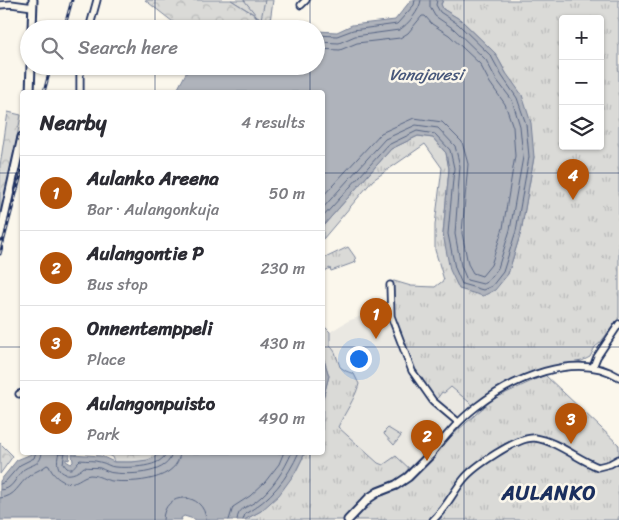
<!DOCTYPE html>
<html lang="en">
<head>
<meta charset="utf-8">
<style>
  :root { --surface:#fff; --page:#f7f7f7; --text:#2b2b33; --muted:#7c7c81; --line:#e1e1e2; --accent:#b45309 }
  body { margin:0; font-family:Sriracha,sans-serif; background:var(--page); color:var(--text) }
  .controls { position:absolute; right:15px; top:15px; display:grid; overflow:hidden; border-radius:5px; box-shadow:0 1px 4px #0004 }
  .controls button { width:45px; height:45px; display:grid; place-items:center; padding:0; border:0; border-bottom:1px solid var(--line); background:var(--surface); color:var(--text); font:25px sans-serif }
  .you { position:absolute; left:358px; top:358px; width:18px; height:18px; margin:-12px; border:4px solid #fff; border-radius:50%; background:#1a73e8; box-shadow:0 0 0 8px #1a73e833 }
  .badge { display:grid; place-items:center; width:32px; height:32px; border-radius:50%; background:var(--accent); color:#fff; font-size:16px; font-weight:700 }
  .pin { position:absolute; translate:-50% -41px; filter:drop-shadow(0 1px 2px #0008) }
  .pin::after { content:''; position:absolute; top:26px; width:18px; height:15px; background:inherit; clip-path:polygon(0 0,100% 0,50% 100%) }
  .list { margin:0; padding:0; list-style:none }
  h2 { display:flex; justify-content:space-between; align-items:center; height:65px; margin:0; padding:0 20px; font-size:21px }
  h2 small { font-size:16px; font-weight:400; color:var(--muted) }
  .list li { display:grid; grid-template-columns:32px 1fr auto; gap:15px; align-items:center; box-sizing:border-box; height:75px; padding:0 20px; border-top:1px solid var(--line) }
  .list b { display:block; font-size:19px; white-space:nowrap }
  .list p { margin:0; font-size:16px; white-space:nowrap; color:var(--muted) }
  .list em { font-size:16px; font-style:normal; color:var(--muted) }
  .icon { flex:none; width:28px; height:28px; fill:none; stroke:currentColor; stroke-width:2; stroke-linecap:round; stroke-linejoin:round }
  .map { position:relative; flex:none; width:619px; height:520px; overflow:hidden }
  .search { position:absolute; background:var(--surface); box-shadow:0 1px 4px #0004; left:20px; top:20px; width:305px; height:55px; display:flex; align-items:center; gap:12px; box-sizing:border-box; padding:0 18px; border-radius:28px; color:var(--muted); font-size:19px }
  .panel { position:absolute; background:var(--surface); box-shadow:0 1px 4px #0004; left:20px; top:90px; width:305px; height:365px; border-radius:5px }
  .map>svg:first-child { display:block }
  .built { fill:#eae8e2 }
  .grass { fill:#dadad7; stroke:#7a849a }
  .forest { fill:url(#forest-crowns); stroke:#7a849a }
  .park { fill:url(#park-tufts); stroke:#7a849a; fill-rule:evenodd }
  .water { fill:#afb3bb; stroke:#747e96 }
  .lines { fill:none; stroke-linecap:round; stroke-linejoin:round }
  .shore { stroke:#566483; stroke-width:1 }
  .stream { stroke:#747e96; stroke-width:1 }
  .minor-casing { stroke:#1b2f5e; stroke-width:9 }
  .major-casing { stroke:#1b2f5e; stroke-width:11 }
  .minor { stroke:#fbf7ec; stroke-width:5.5 }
  .major { stroke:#fbf7ec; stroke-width:7 }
  .rail-casing { stroke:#1b2f5e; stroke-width:3 }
  .rail { stroke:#fbf7ec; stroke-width:1; stroke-dasharray:4; stroke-linecap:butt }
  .grid { fill:none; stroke:#1b2f5e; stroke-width:1; stroke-opacity:0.55 }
  .labels { text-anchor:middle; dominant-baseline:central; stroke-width:5; stroke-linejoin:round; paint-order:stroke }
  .water-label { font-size:16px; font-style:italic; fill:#47577a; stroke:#fbf7ec }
  .district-label { font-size:20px; font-weight:bold; letter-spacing:1px; fill:#1b2f5e; stroke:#fbf7ec }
</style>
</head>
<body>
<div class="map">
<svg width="619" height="520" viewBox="0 0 619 520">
  <defs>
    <pattern id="forest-crowns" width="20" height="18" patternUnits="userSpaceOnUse" patternTransform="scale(1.25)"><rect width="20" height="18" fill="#dadad7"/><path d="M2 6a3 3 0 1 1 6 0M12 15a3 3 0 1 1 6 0" fill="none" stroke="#babbbb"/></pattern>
    <pattern id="park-tufts" width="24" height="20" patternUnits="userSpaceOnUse" patternTransform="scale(1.25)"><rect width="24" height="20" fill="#dadad7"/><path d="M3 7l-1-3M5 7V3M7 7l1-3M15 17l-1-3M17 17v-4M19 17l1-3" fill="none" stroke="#babbbb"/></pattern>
  </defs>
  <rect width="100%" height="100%" fill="#fbf7ec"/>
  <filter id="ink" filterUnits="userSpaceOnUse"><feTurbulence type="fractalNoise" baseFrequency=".02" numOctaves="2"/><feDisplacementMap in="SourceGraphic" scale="10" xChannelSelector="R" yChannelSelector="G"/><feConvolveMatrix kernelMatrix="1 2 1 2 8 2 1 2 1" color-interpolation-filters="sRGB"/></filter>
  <g filter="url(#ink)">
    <path class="built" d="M 386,307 L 391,316 L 396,320 L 436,399 L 442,392 L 448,390 L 451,387 L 475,407 L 412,471 L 383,466 L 378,463 L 338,427 L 348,406 L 356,396 L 351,372 L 346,371 L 340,367 L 335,352 L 330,345 L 330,332 L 348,321 Z"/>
    <path class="grass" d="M 231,0 L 265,0 L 262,19 Z
      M 388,428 L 401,436 L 394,445 L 384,434 L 385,431 Z"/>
    <path class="forest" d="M 145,0 L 231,0 L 261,19 L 265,0 L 273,0 L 269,29 L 182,29 Z
      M 8,112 L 21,115 L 9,183 L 0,220 L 0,166 Z
      M 0,443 L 13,456 L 0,474 Z
      M 102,453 L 163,453 C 150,464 131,462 114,462 L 112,457 Z"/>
    <path class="park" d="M 443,0 L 619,0 L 619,318 L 600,343 L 595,347 L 590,357 L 582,361 L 541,369 L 527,375 L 475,407 L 451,387 L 444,393 L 442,392 L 436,400 L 413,367 L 396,320 L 393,318 L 391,282 L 394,281 L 411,286 L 435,287 L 444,280 L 435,250 L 435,225 L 442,168 L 425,144 L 373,180 L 323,239 L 323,226 L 391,149 L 418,136 L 433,138 L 446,153 L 449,169 L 443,234 L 508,274 L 521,232 L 534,157 L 506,73 L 495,53 L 461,20 L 443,9 L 441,5 ZM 563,19 L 600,19 L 600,146 L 563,146 Z
      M 348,247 L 355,257 L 356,262 L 331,271 L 330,268 L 323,272 L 323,259 Z
      M 323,325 L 330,332 L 330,345 L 335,352 L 340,367 L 346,371 L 354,374 L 359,384 C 355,399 345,412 338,427 L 378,463 L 383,465 L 396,456 L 412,471 L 344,520 L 244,520 L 261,511 L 295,473 L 305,453 L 322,452 L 323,398 L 329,376 L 323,357 Z
      M 545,375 L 619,445 L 619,520 L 351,520 L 374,498 L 409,482 L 448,439 L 493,399 Z"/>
    <path class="water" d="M 411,0 L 443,0 L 441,4 L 443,9 L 461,20 L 495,53 L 506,73 L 522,95 L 531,123 L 534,157 L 521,232 L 508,274 L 495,290 L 483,296 L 459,289 L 450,270 L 443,234 L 449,169 L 446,153 L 433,138 L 418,136 L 391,149 L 323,226 L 322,92 L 176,92 L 186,73 L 195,66 L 316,66 L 316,31 L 337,32 L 352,25 L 395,20 Z
      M 323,357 L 329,376 L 323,398 Z
      M 36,452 L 70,454 L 69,460 L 66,459 L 66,461 L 71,464 L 73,462 L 72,454 L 101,456 L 114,462 L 132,462 L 148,460 L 163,453 L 305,453 L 295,473 L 279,495 L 261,511 L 244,520 L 197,520 L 184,516 L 181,518 L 182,520 L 0,520 L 0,481 L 17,460 Z"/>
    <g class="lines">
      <path class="shore" d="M 316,35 L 337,36 L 353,30 L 397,24 L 414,5 L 415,0
        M 316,42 L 339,43 L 355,36 L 399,30 C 408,25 420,10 421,0
        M 316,49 L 340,50 L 357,43 L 400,38 L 408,33 L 422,16 L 425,16 L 432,24 L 449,35 L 480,64 L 490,83 L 505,104 L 513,127 L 515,156 L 503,228 L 491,265 L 482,276 L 473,273 L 468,264 L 462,233 L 468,164 L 462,142 L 442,122 L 414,118 L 381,133 L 322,197
        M 322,209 L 385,139 L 416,125 L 438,128 L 455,146 L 460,166 L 455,234 L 461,266 L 467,280 L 483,284 L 488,281 L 498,268 L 510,230 L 523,157 L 520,126 L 512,100 L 496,79 L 486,60 L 454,29 L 435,16 L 430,7 L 430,0
        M 322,218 L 388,145 L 417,131 L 435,134 L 450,150 L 454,168 L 448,234 L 455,268 L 462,284 L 483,290 L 492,286 L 503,272 L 516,231 L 529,157 L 526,124 L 517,98 L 502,76 L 491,56 L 458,24 L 440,12 L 436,5 L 437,0
        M 59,452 C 52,474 69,481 84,467 C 89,468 95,467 100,468 C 105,470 109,473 115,473 C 131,475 171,474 172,452
        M 65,452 L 63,463 C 71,476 74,465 80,460 C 87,461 94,460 100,462 C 106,463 110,467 115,467 C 128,468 164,468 166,452
        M 0,484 L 5,482 L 20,465 L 34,458 L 36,452
        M 0,490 C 13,490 15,478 23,470 C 31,464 41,466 42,452
        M 0,498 C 16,497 18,484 29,476 C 35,471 41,470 47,465 L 49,466 C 52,473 57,479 65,482 C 77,485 81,476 90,475 C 99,475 104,480 112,481 C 133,483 179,481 180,452
        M 163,520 C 163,490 205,491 206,520
        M 229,520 L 233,507 L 250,496 L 265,482 L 279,464 L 284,452
        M 237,520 C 238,508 246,508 255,502 C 272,489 284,471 292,452
        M 243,520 L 245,514 C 271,499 287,479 299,452"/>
      <path class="stream" d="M 244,0 L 256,15 L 257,29"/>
      <defs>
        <path id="minor" d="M 0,5 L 11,4 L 33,7
          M 301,5 L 306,0
          M 89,29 L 97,0
          M 80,92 L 80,66
          M 390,285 L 391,316 L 412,371 L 433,401 L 458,422
          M 593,367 L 597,357 L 619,324
          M 19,394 L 22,393
          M 431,454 C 445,437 459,420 476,407 C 512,379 576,350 619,377
          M 433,520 C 446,508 452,494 463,480 C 473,467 518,436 535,438 C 557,441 577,459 598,467 L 610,464 L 619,459"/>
        <path id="major" d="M 32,29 L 33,0
          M 30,92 L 31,66
          M 0,236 L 22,137
          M 348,520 L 369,498 L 378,492 L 396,485 L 408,477 L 431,454"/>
      </defs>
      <use href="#minor" class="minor-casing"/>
      <use href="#major" class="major-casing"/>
      <use href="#minor" class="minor"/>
      <use href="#major" class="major"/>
      <defs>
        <path id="rail" d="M 64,29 L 72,0
          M 44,92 L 51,66
          M 0,254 L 22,171"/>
      </defs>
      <use href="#rail" class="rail-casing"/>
      <use href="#rail" class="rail"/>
    </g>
  </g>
  <path class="grid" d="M 155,0 L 155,29M 310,0 L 310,29M 464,0 L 464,520M 155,66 L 155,92M 310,66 L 310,92M 0,173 L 22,173M 322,173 L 619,173M 0,347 L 22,347M 322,347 L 619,347M 155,452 L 155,520M 310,452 L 310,520"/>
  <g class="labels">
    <g class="water-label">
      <text x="426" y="74">Vanajavesi</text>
    </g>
    <g class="district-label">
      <text x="549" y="493">AULANKO</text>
    </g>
  </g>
</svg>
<div class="controls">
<button>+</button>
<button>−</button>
<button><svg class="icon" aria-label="layers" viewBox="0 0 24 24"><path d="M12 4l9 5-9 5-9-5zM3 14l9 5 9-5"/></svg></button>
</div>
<div class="you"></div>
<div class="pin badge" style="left:376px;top:339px">1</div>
<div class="pin badge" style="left:427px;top:461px">2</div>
<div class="pin badge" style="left:571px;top:444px">3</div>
<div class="pin badge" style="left:573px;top:200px">4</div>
<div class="search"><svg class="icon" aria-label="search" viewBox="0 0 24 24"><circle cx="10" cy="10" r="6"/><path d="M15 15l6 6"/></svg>Search here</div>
<section class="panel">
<h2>Nearby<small>4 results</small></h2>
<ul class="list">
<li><span class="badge">1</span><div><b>Aulanko Areena</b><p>Bar · Aulangonkuja</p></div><em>50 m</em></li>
<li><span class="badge">2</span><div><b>Aulangontie P</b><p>Bus stop</p></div><em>230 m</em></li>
<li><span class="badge">3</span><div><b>Onnentemppeli</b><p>Place</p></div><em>430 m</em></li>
<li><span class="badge">4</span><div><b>Aulangonpuisto</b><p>Park</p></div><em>490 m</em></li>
</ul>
</section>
</div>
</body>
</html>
